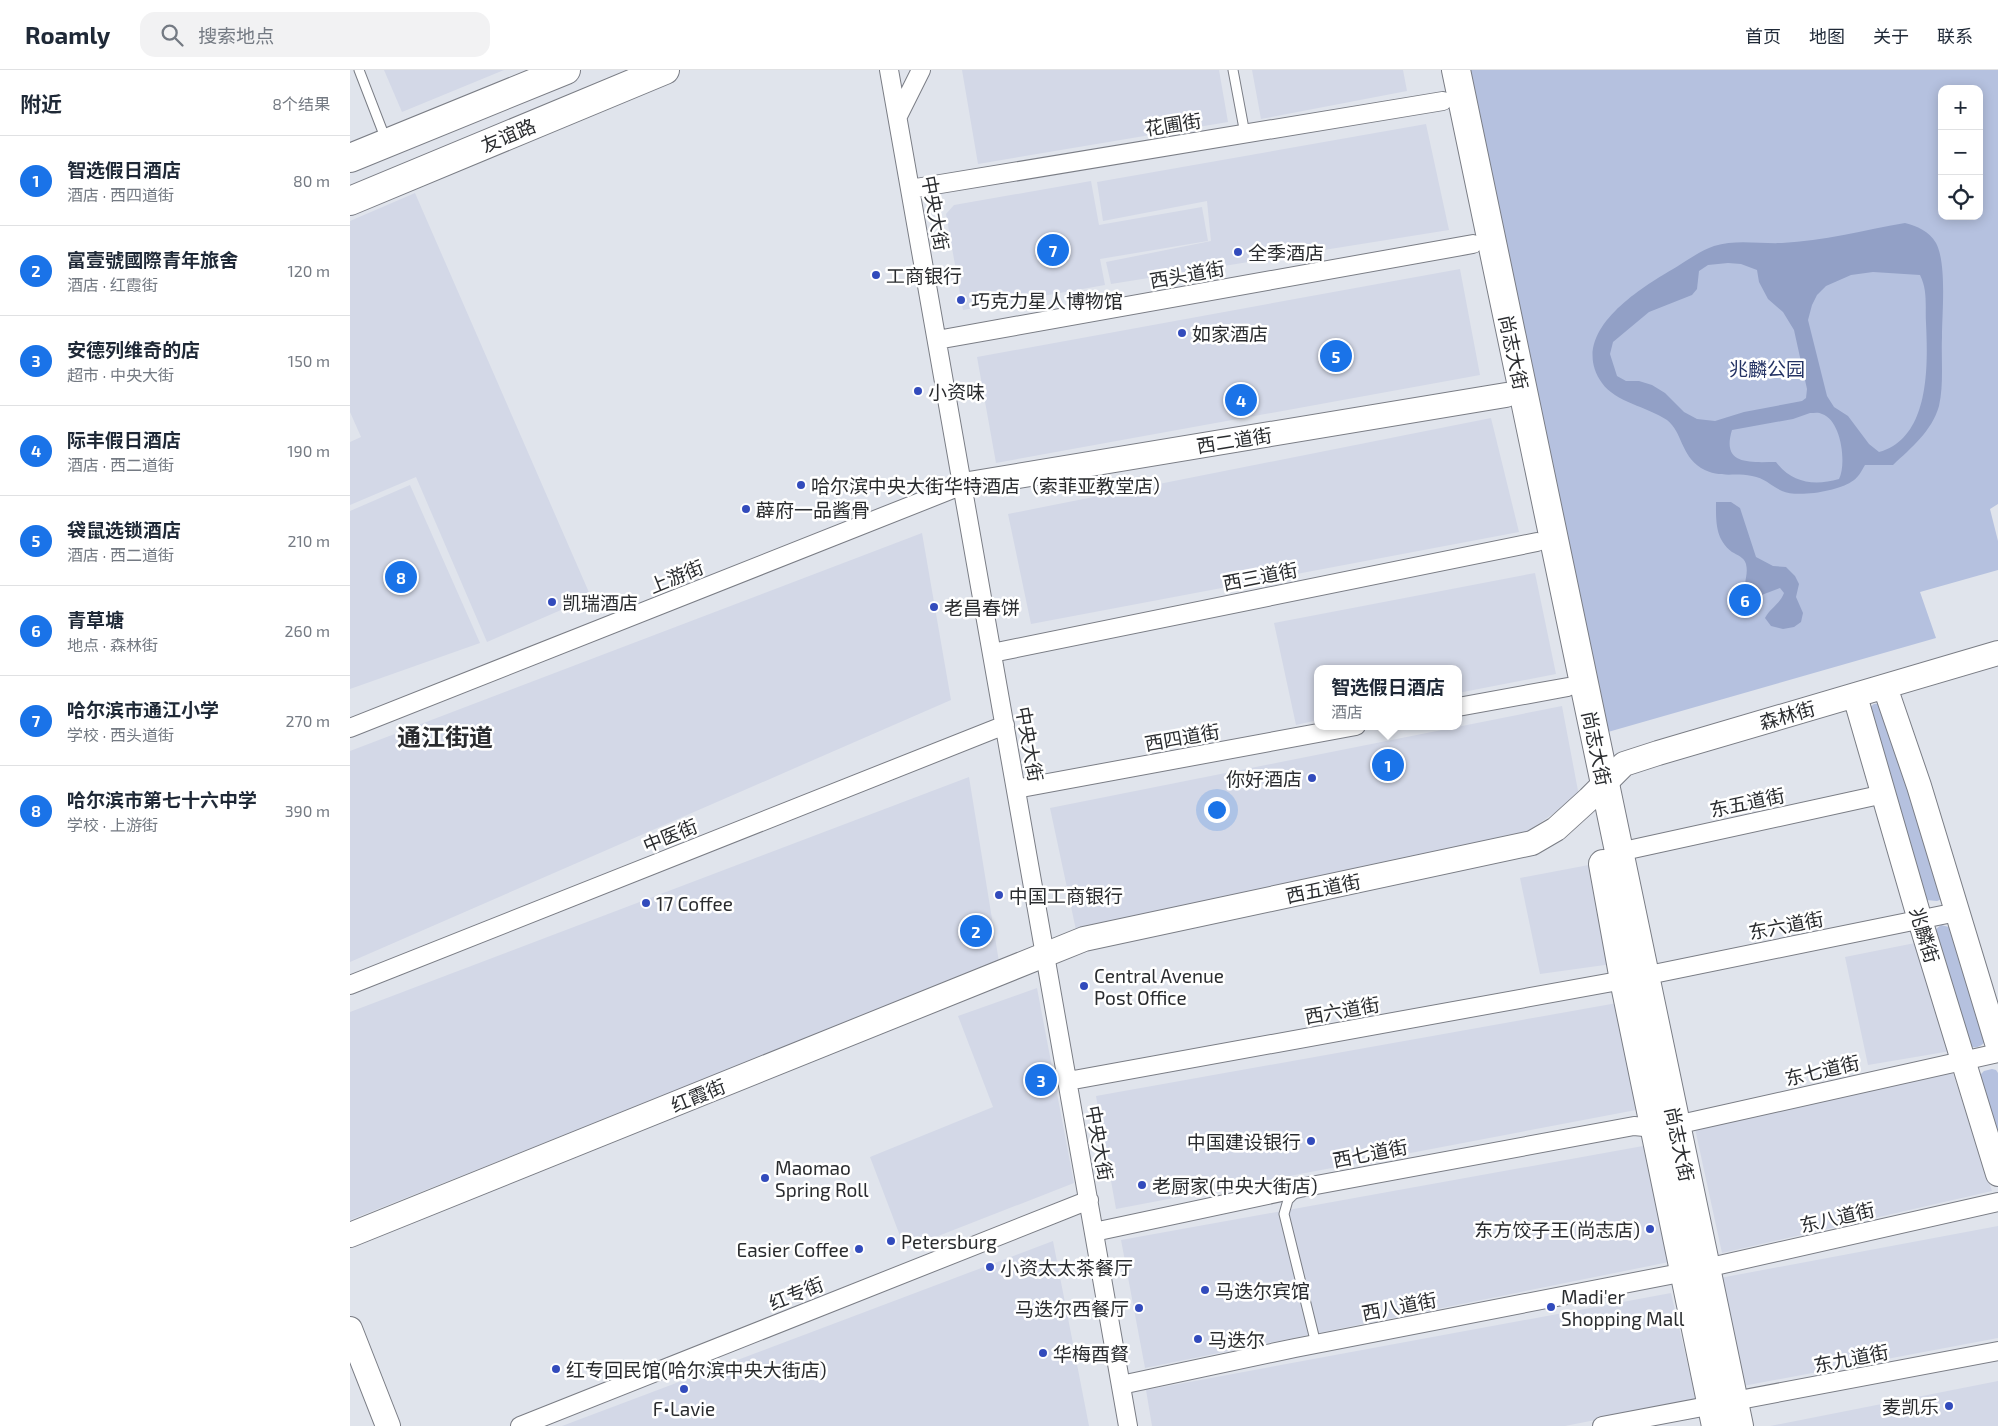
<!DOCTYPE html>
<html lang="zh">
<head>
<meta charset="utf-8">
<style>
  :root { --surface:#fff; --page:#f2f2f3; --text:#1f2937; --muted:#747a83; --line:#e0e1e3; --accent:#1a73e8 }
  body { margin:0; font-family:"Exo 2","Noto Sans SC",sans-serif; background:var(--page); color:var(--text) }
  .controls { position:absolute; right:15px; top:15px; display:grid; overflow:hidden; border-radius:10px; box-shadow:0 2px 12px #0003 }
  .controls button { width:45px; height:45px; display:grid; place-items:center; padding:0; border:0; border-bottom:1px solid var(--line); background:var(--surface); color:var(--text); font:25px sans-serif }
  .you { position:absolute; left:866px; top:739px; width:18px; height:18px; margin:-12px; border:4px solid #fff; border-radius:50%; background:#1a73e8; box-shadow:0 0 0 8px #1a73e833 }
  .badge { display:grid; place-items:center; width:32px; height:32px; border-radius:50%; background:var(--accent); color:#fff; font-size:16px; font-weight:700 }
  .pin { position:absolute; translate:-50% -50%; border:2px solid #fff; box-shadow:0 1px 5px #0006 }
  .popup { position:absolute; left:964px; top:595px; width:148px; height:65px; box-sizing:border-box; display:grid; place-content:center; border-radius:10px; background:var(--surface); filter:drop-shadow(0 1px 4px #0005); font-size:16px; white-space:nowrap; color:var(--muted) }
  .popup b { font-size:19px; color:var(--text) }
  .popup::after { content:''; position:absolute; left:50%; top:100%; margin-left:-10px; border:10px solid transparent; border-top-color:var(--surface) }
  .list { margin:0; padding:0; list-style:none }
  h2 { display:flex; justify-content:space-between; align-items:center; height:65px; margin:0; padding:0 20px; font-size:21px }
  h2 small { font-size:16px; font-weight:400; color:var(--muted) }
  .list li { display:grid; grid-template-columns:32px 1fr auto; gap:15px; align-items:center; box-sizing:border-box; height:90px; padding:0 20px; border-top:1px solid var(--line) }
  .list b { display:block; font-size:19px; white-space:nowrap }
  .list p { margin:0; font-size:16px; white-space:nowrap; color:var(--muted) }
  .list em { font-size:16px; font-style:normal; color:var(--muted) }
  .icon { flex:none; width:28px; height:28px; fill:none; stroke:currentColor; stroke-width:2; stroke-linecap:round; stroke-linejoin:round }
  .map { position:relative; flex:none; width:1648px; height:1356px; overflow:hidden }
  header { display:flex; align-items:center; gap:30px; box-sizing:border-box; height:70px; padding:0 25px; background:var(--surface); border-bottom:1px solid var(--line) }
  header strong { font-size:24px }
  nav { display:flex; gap:28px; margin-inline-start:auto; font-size:18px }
  .search { width:350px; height:45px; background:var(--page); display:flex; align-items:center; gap:12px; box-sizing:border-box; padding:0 18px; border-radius:15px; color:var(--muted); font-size:19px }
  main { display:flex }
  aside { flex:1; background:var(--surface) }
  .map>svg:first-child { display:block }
  .built { fill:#d3d8e7 }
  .green { fill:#b5c1df; fill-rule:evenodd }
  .water { fill:#92a0c6; fill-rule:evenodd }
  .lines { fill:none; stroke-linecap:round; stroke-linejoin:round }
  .lane-casing { stroke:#7a7d85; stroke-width:11 }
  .street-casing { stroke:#7a7d85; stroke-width:20 }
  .secondary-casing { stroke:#7a7d85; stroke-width:26 }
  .primary-casing { stroke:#7a7d85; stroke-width:30 }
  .highway-casing { stroke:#7a7d85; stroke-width:30 }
  .lane { stroke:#fff; stroke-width:9 }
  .street { stroke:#fff; stroke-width:18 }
  .secondary { stroke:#fff; stroke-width:24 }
  .primary { stroke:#fff; stroke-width:28 }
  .highway { stroke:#fff; stroke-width:28 }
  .poi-dot { fill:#324bbc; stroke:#fff; stroke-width:2 }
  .labels { text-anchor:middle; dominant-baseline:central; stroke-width:5; stroke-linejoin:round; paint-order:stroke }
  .street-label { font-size:19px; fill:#2a2c2f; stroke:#fff }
  .poi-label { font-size:19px; fill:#2a2c2f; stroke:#fff; text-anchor:start }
  .park-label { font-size:19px; fill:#243364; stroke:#fff }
  .district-label { font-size:24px; font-weight:bold; fill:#2a2c2f; stroke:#fff }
</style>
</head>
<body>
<header>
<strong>Roamly</strong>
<div class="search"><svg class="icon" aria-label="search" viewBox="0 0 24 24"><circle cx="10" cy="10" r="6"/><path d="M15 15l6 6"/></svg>搜索地点</div>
<nav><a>首页</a><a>地图</a><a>关于</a><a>联系</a></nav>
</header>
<main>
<aside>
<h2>附近<small>8个结果</small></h2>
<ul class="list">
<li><span class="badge">1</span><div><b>智选假日酒店</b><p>酒店 · 西四道街</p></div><em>80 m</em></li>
<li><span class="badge">2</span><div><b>富壹號國際青年旅舍</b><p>酒店 · 红霞街</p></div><em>120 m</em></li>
<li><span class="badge">3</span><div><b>安德列维奇的店</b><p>超市 · 中央大街</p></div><em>150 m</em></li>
<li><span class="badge">4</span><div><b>际丰假日酒店</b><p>酒店 · 西二道街</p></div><em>190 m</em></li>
<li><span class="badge">5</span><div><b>袋鼠选锁酒店</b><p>酒店 · 西二道街</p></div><em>210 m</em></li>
<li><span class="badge">6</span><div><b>青草塘</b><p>地点 · 森林街</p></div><em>260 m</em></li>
<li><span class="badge">7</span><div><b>哈尔滨市通江小学</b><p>学校 · 西头道街</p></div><em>270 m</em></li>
<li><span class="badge">8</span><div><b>哈尔滨市第七十六中学</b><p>学校 · 上游街</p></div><em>390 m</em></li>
</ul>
</aside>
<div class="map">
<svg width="1648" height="1356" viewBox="0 0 1648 1356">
  <rect width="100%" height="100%" fill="#e0e4ec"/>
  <path class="built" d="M 34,0 L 154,0 L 52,42 Z
    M 612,0 L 869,0 L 878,52 L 628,94 Z
    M 902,0 L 1053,0 L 1057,21 L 911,49 Z
    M 1076,54 L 1099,160 L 761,214 L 756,192 L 861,171 L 857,131 L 753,151 L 747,112 Z
    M 741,111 L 749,155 L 852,137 L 858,171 L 750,189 L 755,215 L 613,240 L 596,144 L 604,135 Z
    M 65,123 L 241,527 L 137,572 L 66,407 L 0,435 L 0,372 L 11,367 L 0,342 L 0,151 Z
    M 1110,199 L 1130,305 L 646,393 L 627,287 Z
    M 1141,348 L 1169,462 L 681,554 L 658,444 Z
    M 60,415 L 130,573 L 0,619 L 0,441 Z
    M 572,463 L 601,630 L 0,892 L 0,681 Z
    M 1185,503 L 1206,604 L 1108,623 L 1108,599 L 968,599 L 968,650 L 946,655 L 924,553 Z
    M 1212,636 L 1229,726 L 1172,765 L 726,860 L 700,738 Z
    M 619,707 L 649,892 L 0,1150 L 0,942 Z
    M 1244,794 L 1262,894 L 1190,904 L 1170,808 Z
    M 1570,872 L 1601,981 L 1518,995 L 1495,887 Z
    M 687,918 L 724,1113 L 555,1179 L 520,1087 L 643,1037 L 608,946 Z
    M 1267,933 L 1286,1040 L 766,1139 L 746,1026 Z
    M 1603,1003 L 1642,1121 L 1372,1183 L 1344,1054 Z
    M 1293,1076 L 1319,1192 L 795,1298 L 771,1170 Z
    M 1648,1156 L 1648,1268 L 1393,1316 L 1370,1208 Z
    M 703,1171 L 739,1356 L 212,1356 Z
    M 1321,1223 L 1346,1330 L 1215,1356 L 802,1356 L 796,1320 Z
    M 1648,1311 L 1648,1356 L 1420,1356 Z"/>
  <path class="green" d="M 1118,0 L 1648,0 L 1648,434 L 1640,439 L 1648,471 L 1648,500 L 1570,522 L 1586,568 L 1258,662 ZM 1592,19 L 1629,19 L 1629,146 L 1592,146 Z
    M 1534,633 L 1595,828 L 1587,831 L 1576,830 L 1519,638 L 1524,634 Z
    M 1591,855 L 1603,858 L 1636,970 C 1632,977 1625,979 1618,976 L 1585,860 Z
    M 1642,999 L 1646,1000 L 1648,1003 L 1648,1086 L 1628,1007 L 1634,1001 Z"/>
  <path class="water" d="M 1555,153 C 1567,156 1579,161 1586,173 C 1597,194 1592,243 1592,267 C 1591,289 1594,314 1589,336 C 1582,361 1561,378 1543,395 L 1515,395 C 1511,402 1508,408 1501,412 C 1488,421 1447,428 1432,421 C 1421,416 1415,408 1402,406 C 1383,402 1370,409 1351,398 C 1330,384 1333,363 1317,350 C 1298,337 1265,332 1252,313 C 1216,262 1292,217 1328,196 C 1339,189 1352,180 1364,176 C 1386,169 1410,174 1432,173 C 1473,171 1514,160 1555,153 ZM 1378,193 L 1391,194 L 1407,200 L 1409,212 L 1418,229 L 1433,242 L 1444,260 L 1457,319 L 1456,328 L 1452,331 L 1394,342 L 1365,351 L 1347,349 L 1334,342 L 1315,323 L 1302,315 L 1289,311 L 1276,311 L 1267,306 L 1260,284 L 1263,272 L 1299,242 L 1342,225 L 1347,219 L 1349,201 L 1358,195 ZM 1523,202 L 1570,205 C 1578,221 1575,236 1576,253 C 1578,296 1580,368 1529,382 L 1519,374 L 1498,346 L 1484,337 L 1477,326 L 1458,250 L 1462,235 L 1467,225 L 1476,216 L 1501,205 ZM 1460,343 C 1464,343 1469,342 1472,344 C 1491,350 1497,393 1489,409 C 1464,416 1442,413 1426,392 C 1400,392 1371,396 1382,360 L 1443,349 Z
    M 1366,432 L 1381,432 L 1390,438 L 1406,487 L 1423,496 L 1436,497 L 1445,506 L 1449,514 L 1446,527 L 1453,543 L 1451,552 L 1444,557 L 1433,559 L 1421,556 L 1415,548 C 1420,538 1430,534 1434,523 L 1430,518 L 1409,526 C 1386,515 1400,511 1396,494 C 1394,487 1387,485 1382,482 C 1365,469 1366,451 1366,432 Z"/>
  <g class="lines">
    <defs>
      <path id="lane" d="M 9,0 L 36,70
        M 883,0 L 895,64
        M 946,1122 L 938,1130 L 934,1144 L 966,1274"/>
      <path id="street" d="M 539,0 L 778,1356
        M 548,46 L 571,0
        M 560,119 L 1093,31
        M 587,270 L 1123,174
        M 642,583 L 1187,472
        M 1108,637 L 1218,617
        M 0,658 L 613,415
        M 666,719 L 1006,656
        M 1269,782 L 1534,724
        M 0,915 L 655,655
        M 718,1011 L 1274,910 L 1607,842
        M 744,1162 L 950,1118 L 1284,1056 L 1305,1058 L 1326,1055 L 1648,983
        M 771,1315 L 945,1278 L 1356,1198 L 1648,1132
        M 170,1356 L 739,1130
        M 1252,1356 L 1648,1281"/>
      <path id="secondary" d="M 613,415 L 1156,325
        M 1535,617 L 1569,716 L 1648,976
        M 1505,626 L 1570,850 L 1648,1104
        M 0,1165 L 734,869 L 1182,773 L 1206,759 L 1239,729 L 1274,694 L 1308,683 L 1648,583
        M 0,1259 L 38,1356"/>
      <path id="primary" d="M 1106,0 L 1389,1356
        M 1253,794 L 1274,910 L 1366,1356"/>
      <path id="highway" d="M 0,88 L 216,0
        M 0,131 L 315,0"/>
    </defs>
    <use href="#lane" class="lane-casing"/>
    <use href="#street" class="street-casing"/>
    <use href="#secondary" class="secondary-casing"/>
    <use href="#primary" class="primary-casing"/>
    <use href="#highway" class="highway-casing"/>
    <use href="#lane" class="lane"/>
    <use href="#street" class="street"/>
    <use href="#secondary" class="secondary"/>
    <use href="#primary" class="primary"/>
    <use href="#highway" class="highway"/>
  </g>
  <g class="poi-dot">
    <circle cx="888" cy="182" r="5"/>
    <circle cx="526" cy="205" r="5"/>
    <circle cx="611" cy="230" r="5"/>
    <circle cx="832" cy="263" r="5"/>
    <circle cx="568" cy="321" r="5"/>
    <circle cx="451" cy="415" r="5"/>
    <circle cx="396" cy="439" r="5"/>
    <circle cx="202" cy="532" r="5"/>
    <circle cx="584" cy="537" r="5"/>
    <circle cx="962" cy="708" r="5"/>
    <circle cx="649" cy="825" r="5"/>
    <circle cx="296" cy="833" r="5"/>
    <circle cx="734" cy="916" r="5"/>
    <circle cx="961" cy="1071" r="5"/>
    <circle cx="415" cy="1108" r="5"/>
    <circle cx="792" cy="1115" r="5"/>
    <circle cx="1300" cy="1159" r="5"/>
    <circle cx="541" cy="1171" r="5"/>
    <circle cx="509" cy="1179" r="5"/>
    <circle cx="640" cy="1197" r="5"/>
    <circle cx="855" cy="1220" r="5"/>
    <circle cx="1201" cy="1237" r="5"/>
    <circle cx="789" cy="1238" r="5"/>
    <circle cx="848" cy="1269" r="5"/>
    <circle cx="693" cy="1283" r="5"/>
    <circle cx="206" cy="1299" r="5"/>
    <circle cx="334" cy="1319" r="5"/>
    <circle cx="1599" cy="1336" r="5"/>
  </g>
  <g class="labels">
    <g class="street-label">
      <text transform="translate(823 54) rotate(-9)">花圃街</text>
      <text transform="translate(158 65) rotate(-23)">友谊路</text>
      <text transform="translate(586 143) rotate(80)">中央大街</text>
      <text transform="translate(837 204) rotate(-10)">西头道街</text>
      <text transform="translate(1164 282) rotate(78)">尚志大街</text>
      <text transform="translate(884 370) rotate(-9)">西二道街</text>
      <text transform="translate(326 506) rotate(-22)">上游街</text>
      <text transform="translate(910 506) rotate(-11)">西三道街</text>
      <text transform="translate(1437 645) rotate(-16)">森林街</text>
      <text transform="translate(832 667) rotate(-10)">西四道街</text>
      <text transform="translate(680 674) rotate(80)">中央大街</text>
      <text transform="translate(1247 678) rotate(78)">尚志大街</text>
      <text transform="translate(1397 732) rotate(-12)">东五道街</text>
      <text transform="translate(320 765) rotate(-22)">中医街</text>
      <text transform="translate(973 818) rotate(-12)">西五道街</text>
      <text transform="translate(1436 855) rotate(-11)">东六道街</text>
      <text transform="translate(1575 865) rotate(73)">兆麟街</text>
      <text transform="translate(992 940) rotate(-10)">西六道街</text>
      <text transform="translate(1472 1000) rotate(-13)">东七道街</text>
      <text transform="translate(348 1025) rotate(-22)">红霞街</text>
      <text transform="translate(750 1073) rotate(80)">中央大街</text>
      <text transform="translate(1330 1074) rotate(78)">尚志大街</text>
      <text transform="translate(1020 1083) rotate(-11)">西七道街</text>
      <text transform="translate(1487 1147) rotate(-13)">东八道街</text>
      <text transform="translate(446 1223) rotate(-22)">红专街</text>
      <text transform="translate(1049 1236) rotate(-11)">西八道街</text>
      <text transform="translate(1501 1288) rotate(-11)">东九道街</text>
    </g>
    <g class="poi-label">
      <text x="898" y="182">全季酒店</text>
      <text x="536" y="205">工商银行</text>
      <text x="621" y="230">巧克力星人博物馆</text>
      <text x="842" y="263">如家酒店</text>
      <text x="578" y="321">小资味</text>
      <text x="461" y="415">哈尔滨中央大街华特酒店（索菲亚教堂店）</text>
      <text x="406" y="439">薜府一品酱骨</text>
      <text x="212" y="532">凯瑞酒店</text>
      <text x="594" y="537">老昌春饼</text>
      <text x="952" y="708" text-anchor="end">你好酒店</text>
      <text x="659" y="825">中国工商银行</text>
      <text x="306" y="833">17 Coffee</text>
      <text x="744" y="905">Central Avenue<tspan x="744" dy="22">Post Office</tspan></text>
      <text x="951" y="1071" text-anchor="end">中国建设银行</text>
      <text x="425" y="1097">Maomao<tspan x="425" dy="22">Spring Roll</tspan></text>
      <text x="802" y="1115">老厨家(中央大街店)</text>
      <text x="1290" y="1159" text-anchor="end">东方饺子王(尚志店)</text>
      <text x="551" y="1171">Petersburg</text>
      <text x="499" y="1179" text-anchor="end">Easier Coffee</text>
      <text x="650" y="1197">小资太太茶餐厅</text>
      <text x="865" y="1220">马迭尔宾馆</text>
      <text x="1211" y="1226">Madi'er<tspan x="1211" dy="22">Shopping Mall</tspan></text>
      <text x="779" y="1238" text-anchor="end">马迭尔西餐厅</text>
      <text x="858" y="1269">马迭尔</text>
      <text x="703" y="1283">华梅酉䝳</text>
      <text x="216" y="1299">红专回民馆(哈尔滨中央大街店)</text>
      <text x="1589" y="1336" text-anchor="end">麦凯乐</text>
      <text x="334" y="1338" text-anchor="middle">F•Lavie</text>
    </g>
    <g class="park-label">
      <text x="1417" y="298">兆麟公园</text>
    </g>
    <g class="district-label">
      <text x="95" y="666">通江街道</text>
    </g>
  </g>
</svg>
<div class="controls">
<button>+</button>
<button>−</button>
<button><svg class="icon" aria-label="locate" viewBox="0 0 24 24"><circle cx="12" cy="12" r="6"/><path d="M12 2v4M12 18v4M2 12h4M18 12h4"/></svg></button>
</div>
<div class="you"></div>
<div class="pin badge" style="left:1038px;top:695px">1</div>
<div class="popup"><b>智选假日酒店</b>酒店</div>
<div class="pin badge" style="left:626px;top:861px">2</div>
<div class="pin badge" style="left:691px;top:1010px">3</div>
<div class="pin badge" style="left:891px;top:330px">4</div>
<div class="pin badge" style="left:986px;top:286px">5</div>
<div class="pin badge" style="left:1395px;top:530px">6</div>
<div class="pin badge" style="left:703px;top:180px">7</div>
<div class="pin badge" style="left:51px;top:507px">8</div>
</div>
</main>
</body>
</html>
